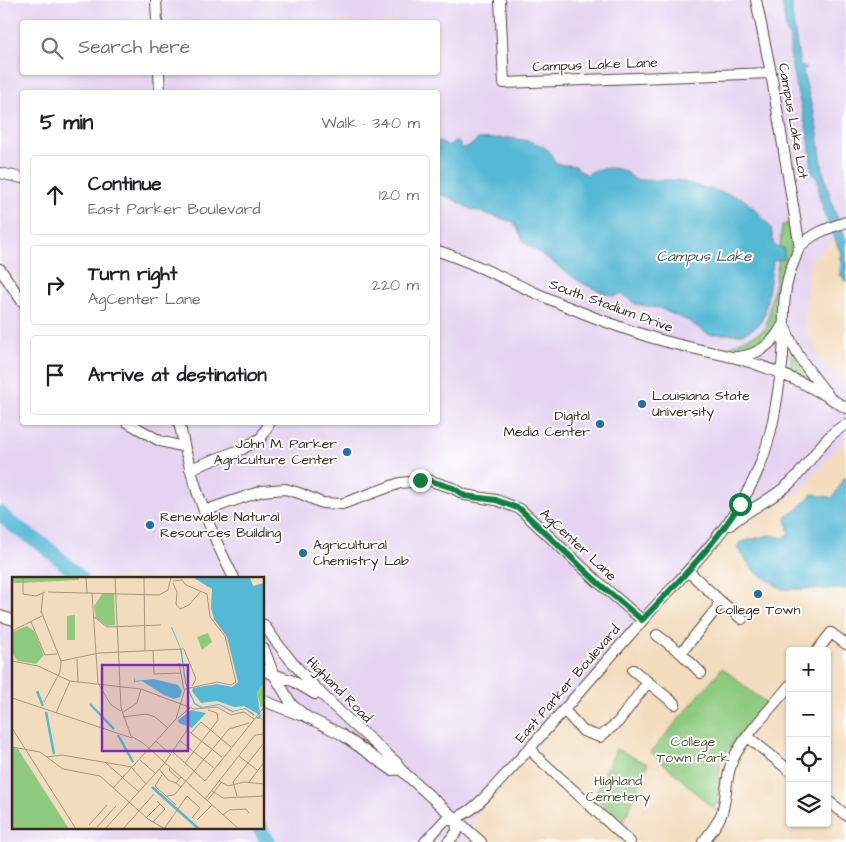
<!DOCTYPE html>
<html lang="en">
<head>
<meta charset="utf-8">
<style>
  :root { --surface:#fff; --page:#f6f6f6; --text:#202124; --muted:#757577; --line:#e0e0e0 }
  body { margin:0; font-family:"Architects Daughter",sans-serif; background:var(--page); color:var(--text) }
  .controls { position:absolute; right:15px; bottom:15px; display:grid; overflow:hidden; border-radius:5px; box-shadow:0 1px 4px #0004 }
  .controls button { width:45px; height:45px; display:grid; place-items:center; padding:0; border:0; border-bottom:1px solid var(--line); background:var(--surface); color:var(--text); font:25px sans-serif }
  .stop { position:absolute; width:15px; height:15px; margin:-11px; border:4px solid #0b8043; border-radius:50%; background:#fff }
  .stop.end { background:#0b8043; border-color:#fff; box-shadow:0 1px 5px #0008 }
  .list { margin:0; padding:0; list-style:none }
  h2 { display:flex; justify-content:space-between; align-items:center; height:65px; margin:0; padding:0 20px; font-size:21px }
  h2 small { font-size:16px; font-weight:400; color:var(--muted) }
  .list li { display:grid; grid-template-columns:32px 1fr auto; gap:15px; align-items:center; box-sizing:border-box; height:80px; margin:0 10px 10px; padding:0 10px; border:1px solid var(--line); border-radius:5px }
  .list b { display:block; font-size:19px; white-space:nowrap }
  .list p { margin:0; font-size:16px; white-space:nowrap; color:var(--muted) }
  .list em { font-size:16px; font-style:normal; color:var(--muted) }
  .icon { flex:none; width:28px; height:28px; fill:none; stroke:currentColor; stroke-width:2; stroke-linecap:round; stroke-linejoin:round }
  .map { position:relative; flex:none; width:846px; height:842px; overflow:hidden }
  .search { position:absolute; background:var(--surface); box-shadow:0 1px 4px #0004; left:20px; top:20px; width:420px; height:55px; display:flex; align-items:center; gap:12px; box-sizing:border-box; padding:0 18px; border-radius:5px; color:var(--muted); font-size:19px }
  .panel { position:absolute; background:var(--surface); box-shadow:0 1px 4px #0004; left:20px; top:90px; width:420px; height:335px; border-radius:5px }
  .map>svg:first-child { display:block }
  .built { fill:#e5d3f1; fill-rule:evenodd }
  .green { fill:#8dca7f; stroke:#647a4e }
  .water { fill:#55b8d4; stroke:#487179 }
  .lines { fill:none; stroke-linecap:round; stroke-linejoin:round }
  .river { stroke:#55b8d4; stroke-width:15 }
  .minor-casing { stroke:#574536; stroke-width:12 }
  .minor { stroke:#fff; stroke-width:10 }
  .route { stroke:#0b8043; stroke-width:6 }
  .poi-dot { fill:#1f6fb2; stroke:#fff; stroke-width:2 }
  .labels { text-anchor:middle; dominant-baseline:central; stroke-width:4; stroke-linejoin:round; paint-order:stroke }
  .street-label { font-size:14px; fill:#3b2a1e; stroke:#fff }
  .poi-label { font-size:14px; fill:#3b2a1e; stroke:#fff; text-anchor:start }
  .park-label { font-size:14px; fill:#545a3b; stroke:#fff }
  .water-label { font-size:15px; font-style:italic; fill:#445c5e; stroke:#fff }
  .inset-river { fill:none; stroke:#55b8d4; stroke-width:2.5 }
  .inset-road { fill:none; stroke:#a9947d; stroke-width:1 }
  .view { fill:#7b2cbf; fill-opacity:0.15; stroke:#7b2cbf; stroke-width:2.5 }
  .inset-edge { fill:none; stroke:#3b2a1e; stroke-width:2.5 }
</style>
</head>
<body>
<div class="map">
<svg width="846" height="842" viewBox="0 0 846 842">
  <rect width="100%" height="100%" fill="#fff"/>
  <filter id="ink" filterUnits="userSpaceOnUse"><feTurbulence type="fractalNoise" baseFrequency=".02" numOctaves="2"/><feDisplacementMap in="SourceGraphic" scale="10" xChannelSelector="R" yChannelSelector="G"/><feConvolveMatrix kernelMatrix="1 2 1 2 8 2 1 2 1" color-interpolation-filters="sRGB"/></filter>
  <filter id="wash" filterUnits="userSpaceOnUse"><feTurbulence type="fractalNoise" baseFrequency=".0096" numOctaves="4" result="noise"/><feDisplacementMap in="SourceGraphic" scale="20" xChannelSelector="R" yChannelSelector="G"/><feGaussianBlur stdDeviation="1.12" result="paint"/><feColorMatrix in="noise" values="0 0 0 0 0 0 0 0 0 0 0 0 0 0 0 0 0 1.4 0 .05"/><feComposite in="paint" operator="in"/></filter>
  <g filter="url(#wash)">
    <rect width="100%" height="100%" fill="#f3dbbd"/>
    <path class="built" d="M 0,0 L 846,0 L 846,235 L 836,239 L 809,261 L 804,327 L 820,360 L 846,386 L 846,438 L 798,493 L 720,537 L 474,816 L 470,842 L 0,842 ZM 22,22 L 438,22 L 438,72 L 22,72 ZM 22,92 L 438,92 L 438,422 L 22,422 ZM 14,578 L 264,578 L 264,828 L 14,828 Z"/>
    <path class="green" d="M 789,223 L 791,251 L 781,288 L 776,329 L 767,343 L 740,354 L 727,352 C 735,338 755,339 766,328 L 779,259 L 784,259 L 784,248 L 780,248 L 782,225 Z
      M 791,351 L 811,380 L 791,370 Z
      M 722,668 L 766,703 L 721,759 L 717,802 L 714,809 L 651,752 Z
      M 616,749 L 648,764 L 624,821 L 594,797 Z"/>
    <path class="water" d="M 784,0 L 792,0 L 792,14 L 800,66 L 806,68 L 803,71 L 817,128 L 823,171 L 834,210 L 846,239 L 846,282 L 840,274 L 841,254 L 825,215 L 819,195 L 818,180 L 812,173 L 809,139 L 793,74 L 790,52 L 790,38 L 786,30 L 783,6 Z
      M 510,138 C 523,140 537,141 548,150 C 552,153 551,156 554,160 C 557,166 570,165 576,166 L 579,170 L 587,175 C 595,167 616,166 626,172 C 630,174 632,178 636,180 L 677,180 L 742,198 L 756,210 L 771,228 L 774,246 L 784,248 L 784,259 L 776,260 L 773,262 L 765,313 L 760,323 L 754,328 L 742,334 L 708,334 L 688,321 L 659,308 L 635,304 L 622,294 L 614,296 L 604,293 L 582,283 L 524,242 L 514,222 L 470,209 L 449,197 L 438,194 L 438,141 L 448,146 L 457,140 L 462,148 L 470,146 L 478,139 Z
      M 846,477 L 846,589 L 782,589 L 754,571 L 737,548 L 740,542 L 770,535 L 784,538 L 789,533 L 786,516 L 796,511 L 812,494 L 833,498 L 843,479 Z"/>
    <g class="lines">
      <path class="river" d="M 0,513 L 10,523 L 46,547 L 81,578
        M 260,828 L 268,842"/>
    </g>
  </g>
  <g filter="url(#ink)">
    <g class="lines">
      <defs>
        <path id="minor" d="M 156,0 L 157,22
          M 500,0 L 504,83 L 771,73
          M 756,0 L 771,73 L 800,248
          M 159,72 L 160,92
          M 0,173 L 22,178
          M 438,251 C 473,262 504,279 538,294 C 572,309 606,323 641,334 C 672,345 704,350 736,358 C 775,369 813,386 846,408
          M 0,269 L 22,301
          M 785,327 C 794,353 811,374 828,395
          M 737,357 C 758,355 773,344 782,326
          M 127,422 L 160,441 L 184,447
          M 179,422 C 190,477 208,529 234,578
          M 190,469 L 242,449 L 261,438 L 270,422
          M 204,511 L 262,491 L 285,489 L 299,493 L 322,503 L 342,504 L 400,483 L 428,480 L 453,488 L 465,495 L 496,500 L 520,509 L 597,581 L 642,620
          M 730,525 C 749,508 775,499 793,480 C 810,464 824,434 846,425
          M 688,571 L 719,600 L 742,619
          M 0,616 L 14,620
          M 264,625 C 302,681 347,719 397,763 L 400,769 L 481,842
          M 657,635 L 681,653 L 701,673
          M 264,649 L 273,673 L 292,705 L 307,717 L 341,734 L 392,770 L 400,769
          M 817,651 L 831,633 L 846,644
          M 681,653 L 717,608 L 719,600
          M 633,670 L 675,704
          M 264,671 L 293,681 L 315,694
          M 264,701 L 300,715
          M 564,710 L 583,731 L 600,737 L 618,722 L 648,682
          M 748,737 L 790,771
          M 531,748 L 536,756 L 630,842
          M 827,800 L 846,815
          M 425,842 L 445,820 C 468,818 483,799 498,783 C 547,730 594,675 642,621 C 685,572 736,527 760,465 C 773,433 777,399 782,365 C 787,328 778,298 794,261 C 796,257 797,251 800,247 C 812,233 829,228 846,222
          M 448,842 L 457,832 L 456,819
          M 703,842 C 711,832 720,821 723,809 C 727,792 726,775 733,759 C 745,735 772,707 790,685"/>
      </defs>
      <use href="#minor" class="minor-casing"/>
      <use href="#minor" class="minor"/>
    </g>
  </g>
  <g class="lines" filter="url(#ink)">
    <path class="route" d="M 420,480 L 428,480 L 453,488 L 465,496 L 496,500 L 520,509 L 596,581 L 642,620 C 677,583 713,547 740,504"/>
  </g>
  <g class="poi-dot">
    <circle cx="642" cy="404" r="5"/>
    <circle cx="600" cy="424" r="5"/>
    <circle cx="347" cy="452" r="5"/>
    <circle cx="150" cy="525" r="5"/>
    <circle cx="303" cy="553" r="5"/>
    <circle cx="758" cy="594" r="5"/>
  </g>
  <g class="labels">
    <g class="street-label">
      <text transform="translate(595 65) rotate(-2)">Campus Lake Lane</text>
      <text transform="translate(793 121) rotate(80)">Campus Lake Lot</text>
      <text transform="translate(611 306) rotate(20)">South Stadium Drive</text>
      <text transform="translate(578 545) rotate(43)">AgCenter Lane</text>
      <text transform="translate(568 684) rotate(-49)">East Parker Boulevard</text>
      <text transform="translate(339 690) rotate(45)">Highland Road</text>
    </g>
    <g class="poi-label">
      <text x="652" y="396">Louisiana State<tspan x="652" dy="16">University</tspan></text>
      <text x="590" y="416" text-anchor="end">Digital<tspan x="590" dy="16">Media Center</tspan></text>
      <text x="337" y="444" text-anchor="end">John M. Parker<tspan x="337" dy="16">Agriculture Center</tspan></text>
      <text x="160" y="517">Renewable Natural<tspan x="160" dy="16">Resources Building</tspan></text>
      <text x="313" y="545">Agricultural<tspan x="313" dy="16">Chemistry Lab</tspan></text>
      <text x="758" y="610" text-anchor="middle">College Town</text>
    </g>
    <g class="park-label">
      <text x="693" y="742">College<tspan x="693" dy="16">Town Park</tspan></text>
      <text x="618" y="781">Highland<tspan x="618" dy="16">Cemetery</tspan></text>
    </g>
    <g class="water-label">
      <text x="704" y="256">Campus Lake</text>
    </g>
  </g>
  <g transform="translate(12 577)">
    <rect width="252" height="252" fill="#f3dbbd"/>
    <path d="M 0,1 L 67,1 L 67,3 L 8,6 L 0,6 ZM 102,16 L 103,48 L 95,49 L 84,41 L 82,29 L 90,17 ZM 63,38 L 63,63 L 55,63 L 55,39 ZM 15,49 L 22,54 L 32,78 L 24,87 L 6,84 L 0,76 L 0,55 ZM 196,56 L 200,65 L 190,73 L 185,60 ZM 252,106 L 252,127 L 249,131 L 245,115 ZM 0,170 L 6,172 L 57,252 L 0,252 Z" fill="#8dca7f"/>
    <path d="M 182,1 L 238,1 L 241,9 L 252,6 L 252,106 L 245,115 L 248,136 L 249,139 L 248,141 L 252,143 L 244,141 L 248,138 L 232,129 L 222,130 L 205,124 L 189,126 L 180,114 L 181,111 L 205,107 L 220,110 L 226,105 L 215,60 L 202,42 L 199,31 L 200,12 ZM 159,50 L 160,50 L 170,74 L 174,106 L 183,126 L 190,130 L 207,127 L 221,134 L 233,131 L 242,137 L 242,139 L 233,132 L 220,135 L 207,128 L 189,131 L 182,127 L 173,106 L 168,71 ZM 122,100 L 123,104 L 142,102 L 166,108 L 170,114 L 168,120 L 162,122 L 152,118 L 130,104 L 122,105 ZM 179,133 L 194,136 L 180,151 L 167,146 L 166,143 Z" fill="#55b8d4"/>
    <path class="inset-river" d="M 25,114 L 31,129M 78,127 L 102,152M 34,135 L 42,177M 106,158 L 121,185M 140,210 L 187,252"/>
    <path class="inset-road" d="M 11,1 L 11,17 L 24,19 L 33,15M 74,1 L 75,16M 103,1 L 109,131 L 119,159 L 131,166M 132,1 L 133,74M 161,6 L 165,15 L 164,27 L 168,32 L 177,28 L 189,14M 36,15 L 147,18 L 156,13 L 159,1M 80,16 L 86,106 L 99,128 L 109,134M 29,34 L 49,84 L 48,95 L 32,125M 29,36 L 31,17M 81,39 L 95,50 L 149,48M 19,45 L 33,78 L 45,77M 0,54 L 30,39M 141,73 L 142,97 L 169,96M 65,82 L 66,105M 0,84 L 26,89 L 58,104 L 129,112 L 182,132 L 205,130 L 219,138 L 232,135 L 242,142M 49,84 L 87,76 L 172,72 L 184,102 L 180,109M 167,86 L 172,113M 0,121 L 120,161M 44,136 L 58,104M 110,136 L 125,126 L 129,112M 111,140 L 134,137 L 143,140 L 156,151M 166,141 L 178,131M 0,151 L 64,252M 179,156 L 189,145 L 219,170M 167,163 L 202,191M 144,164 L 159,178M 131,166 L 227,252M 0,170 L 28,175 L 51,192 L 88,199 L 136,242 L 153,252M 161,175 L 193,204 L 253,129M 227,179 L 245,193M 35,180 L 50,178 L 120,190M 128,183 L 143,196M 94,186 L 127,215M 173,186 L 206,143 L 205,136 L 196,133M 120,191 L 134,207M 158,191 L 157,193 L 167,202M 147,192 L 156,203 L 164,206 L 169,200M 150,198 L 143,209 L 164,228M 207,204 L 216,209 L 232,205 L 253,207M 237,205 L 253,184M 169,210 L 217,152 L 237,146M 101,211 L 164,142 L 173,112 L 205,105 L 219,108 L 224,105 L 213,59 L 198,40 L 195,17 L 174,8 L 170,3 L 161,4M 200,214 L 211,221 L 253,219M 155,219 L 162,218 L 169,210 L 164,206M 225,219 L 221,205 L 251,167M 193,222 L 243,158 L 253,157M 195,224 L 209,206M 211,238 L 217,233 L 234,232 L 237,236M 135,240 L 148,227M 185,243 L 200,228M 141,245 L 153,232 L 145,224M 77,248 L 95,228M 85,250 L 104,229M 93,252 L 152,187 L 175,153 L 210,180M 111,252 L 142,217M 152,252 L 175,219 L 188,231 L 180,241"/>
    <path class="view" d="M 90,88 L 176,88 L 176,174 L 90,174 Z"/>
    <rect width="252" height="252" class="inset-edge"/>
  </g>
</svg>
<div class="controls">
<button>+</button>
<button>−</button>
<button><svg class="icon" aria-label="locate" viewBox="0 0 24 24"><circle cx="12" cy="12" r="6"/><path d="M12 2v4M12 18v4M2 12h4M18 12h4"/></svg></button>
<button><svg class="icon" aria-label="layers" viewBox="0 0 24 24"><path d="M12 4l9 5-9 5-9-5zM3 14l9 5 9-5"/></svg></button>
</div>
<div class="stop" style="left:740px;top:504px"></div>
<div class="stop end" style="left:420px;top:480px"></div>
<div class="search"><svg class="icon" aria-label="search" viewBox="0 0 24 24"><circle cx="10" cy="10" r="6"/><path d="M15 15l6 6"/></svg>Search here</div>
<section class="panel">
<h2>5 min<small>Walk · 340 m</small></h2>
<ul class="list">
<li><svg class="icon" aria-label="ahead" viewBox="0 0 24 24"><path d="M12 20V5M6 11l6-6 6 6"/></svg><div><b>Continue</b><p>East Parker Boulevard</p></div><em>120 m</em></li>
<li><svg class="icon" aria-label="right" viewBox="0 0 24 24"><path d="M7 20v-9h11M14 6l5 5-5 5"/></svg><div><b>Turn right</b><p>AgCenter Lane</p></div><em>220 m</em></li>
<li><svg class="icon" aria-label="arrive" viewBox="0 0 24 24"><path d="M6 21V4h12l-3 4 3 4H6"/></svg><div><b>Arrive at destination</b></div></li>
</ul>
</section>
</div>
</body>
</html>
